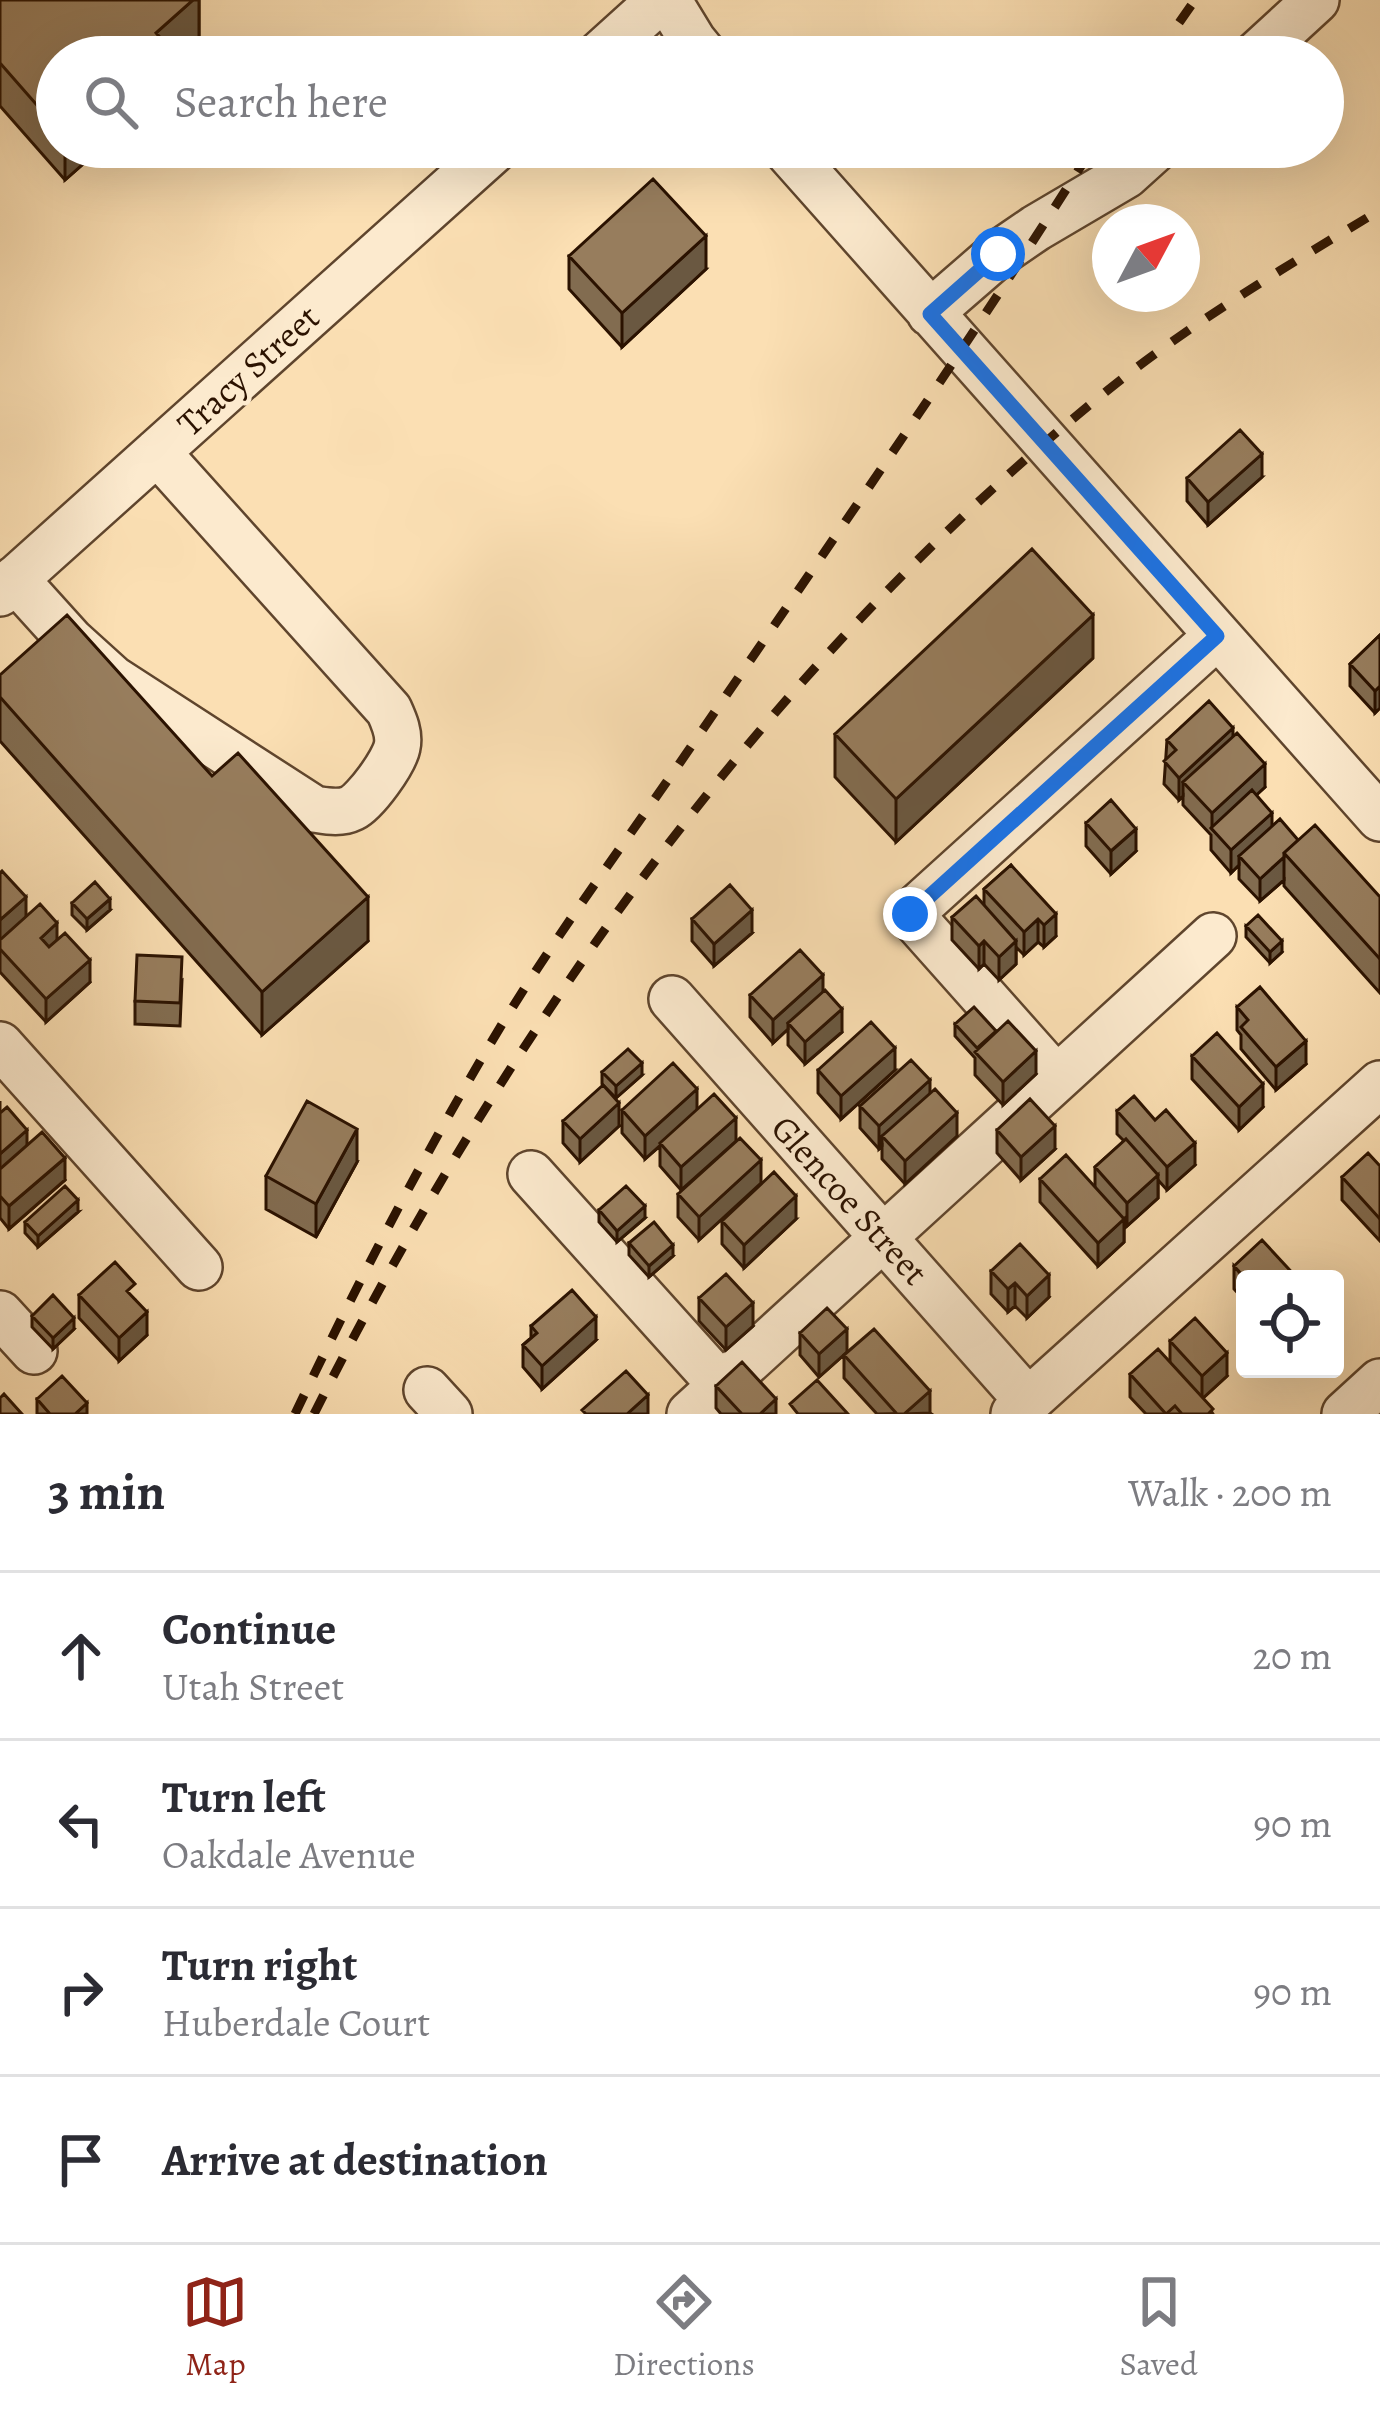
<!DOCTYPE html>
<html lang="en">
<head>
<meta charset="utf-8">
<style>
  :root { --surface:#fff; --page:#f7f7f7; --text:#2b2b33; --muted:#7c7c81; --line:#e1e1e2; --accent:#8f2418 }
  body { margin:0; font-family:Alegreya,serif; background:var(--page); color:var(--text) }
  .controls { position:absolute; right:36px; bottom:36px; display:grid; overflow:hidden; border-radius:12px; box-shadow:0 12px 48px #0002 }
  .controls button { width:108px; height:108px; display:grid; place-items:center; padding:0; border:0; border-bottom:3px solid var(--line); background:var(--surface); color:var(--text); font:60px sans-serif }
  .compass { position:absolute; left:1092px; top:204px; width:108px; height:108px; border-radius:50%; background:var(--surface); box-shadow:0 12px 48px #0002; rotate:49deg }
  .stop { position:absolute; width:36px; height:36px; margin:-27px; border:9px solid #1a73e8; border-radius:50%; background:#fff }
  .stop.end { background:#1a73e8; border-color:#fff; box-shadow:0 3px 12px #0008 }
  .list { margin:0; padding:0; list-style:none }
  h2 { display:flex; justify-content:space-between; align-items:center; height:156px; margin:0; padding:0 48px; font-size:51px }
  h2 small { font-size:39px; font-weight:400; color:var(--muted) }
  .list li { display:grid; grid-template-columns:78px 1fr auto; gap:36px; align-items:center; box-sizing:border-box; height:168px; padding:0 48px; border-top:3px solid var(--line) }
  .list b { display:block; font-size:45px; white-space:nowrap }
  .list p { margin:0; font-size:39px; white-space:nowrap; color:var(--muted) }
  .list em { font-size:39px; font-style:normal; color:var(--muted) }
  .icon { flex:none; width:66px; height:66px; fill:none; stroke:currentColor; stroke-width:2; stroke-linecap:round; stroke-linejoin:round }
  .map { position:relative; flex:none; width:1380px; height:1414px; overflow:hidden }
  .search { position:absolute; background:var(--surface); box-shadow:0 12px 48px #0002; left:36px; right:36px; top:36px; height:132px; display:flex; align-items:center; gap:30px; box-sizing:border-box; padding:0 42px; border-radius:66px; color:var(--muted); font-size:45px }
  .sheet { height:828px; background:var(--surface) }
  nav { display:flex; justify-content:space-around; align-items:center; box-sizing:border-box; height:168px; border-top:3px solid var(--line); background:var(--surface); font-size:33px; color:var(--muted) }
  nav a { display:grid; justify-items:center; gap:6px }
  nav .on { color:var(--accent) }
  .map>svg:first-child { display:block }
  .lines { fill:none; stroke-linecap:round; stroke-linejoin:round }
  .minor-casing { stroke:#5f452d; stroke-width:50 }
  .minor { stroke:#fceace; stroke-width:45 }
  .rail { stroke:#2b1200; stroke-width:9; stroke-dasharray:21 21; stroke-linecap:butt }
  .wall { fill:#826c50; stroke:#2b1200; stroke-width:3 }
  .shaded-wall { fill:#6a5841; stroke:#2b1200; stroke-width:3 }
  .building { fill:#977d5d; stroke:#2b1200; stroke-width:3 }
  .route { stroke:#1a73e8; stroke-width:15 }
  .labels { text-anchor:middle; dominant-baseline:central; stroke-width:9; stroke-linejoin:round; paint-order:stroke }
  .street-label { font-size:36px; fill:#2b1200; stroke:#fceace }
</style>
</head>
<body>
<div class="map">
<svg width="1380" height="1414" viewBox="0 0 1380 1414">
  <rect width="100%" height="100%" fill="#fbdfb3"/>
  <filter id="stains"><feTurbulence type="fractalNoise" baseFrequency=".00167" numOctaves="4"/><feColorMatrix values="0 0 0 0 .2 0 0 0 0 .09 0 0 0 0 .02 0 0 0 .5 -.17"/></filter>
  <radialGradient id="worn" r=".72"><stop offset=".6" stop-color="#630" stop-opacity="0"/><stop offset="1" stop-color="#630" stop-opacity=".3"/></radialGradient>
  <g class="lines">
    <defs>
      <path id="minor" d="M 668,0 L 693,41 L 706,57
        M 597,57 L 660,0
        M 1254,57 L 1316,0
        M 784,147 L 1380,818
        M 930,313 L 998,254 L 1036,228 L 1126,175 L 1157,147
        M 15,579 L 71,641 L 113,679 L 314,809 C 327,811 340,814 352,808 C 366,801 394,762 397,747 C 400,734 394,721 389,710 L 157,452
        M 0,593 L 497,147
        M 672,999 L 1028,1401
        M 0,1045 L 199,1267
        M 1047,1068 L 910,914 L 1217,636
        M 531,1174 L 721,1385
        M 0,1314 L 34,1351
        M 427,1390 L 449,1414
        M 690,1414 L 1213,936
        M 1014,1414 L 1380,1084
        M 1345,1414 L 1380,1382"/>
    </defs>
    <use href="#minor" class="minor-casing"/>
    <use href="#minor" class="minor"/>
    <path class="rail" d="M 1155,57 L 1195,0
      M 295,1414 C 359,1280 427,1148 504,1021 C 561,928 627,840 688,751 C 825,551 964,352 1093,147
      M 314,1414 C 508,1028 769,662 1108,390 C 1192,322 1287,266 1380,210"/>
  </g>
  <path class="wall" d="M 0,0 L 199,0 L 199,38 L 177,57 L 57,57 L 57,147 L 83,147 L 83,164 L 65,180 L 0,106 Z
    M 569,256 L 706,269 L 622,347 L 569,289 Z
    M 1262,477 L 1208,525 L 1187,501 L 1187,478 Z
    M 1380,635 L 1380,708 L 1375,713 L 1350,686 L 1350,664 Z
    M 1093,658 L 896,842 L 835,777 L 835,734 Z
    M 0,675 L 212,776 L 368,941 L 262,1035 L 0,741 Z
    M 1233,736 L 1265,787 L 1256,795 L 1272,827 L 1298,840 L 1380,897 L 1380,993 L 1284,886 L 1284,880 L 1260,901 L 1239,879 L 1239,865 L 1231,873 L 1211,850 L 1211,835 L 1183,805 L 1183,796 L 1179,800 L 1164,784 L 1167,740 Z
    M 1086,823 L 1136,851 L 1111,874 L 1086,846 Z
    M 1011,865 L 1056,936 L 1044,947 L 1038,942 L 1024,955 L 1016,947 L 1016,964 L 999,980 L 984,964 L 979,969 L 952,940 L 952,917 L 984,906 L 984,889 Z
    M 0,873 L 26,917 L 57,940 L 90,982 L 46,1022 L 0,972 Z
    M 72,903 L 110,910 L 87,930 L 72,915 Z
    M 692,919 L 752,933 L 714,966 L 692,941 Z
    M 1246,926 L 1282,952 L 1270,963 L 1246,937 Z
    M 182,980 L 180,1026 L 135,1024 L 135,1001 Z
    M 823,991 L 842,1032 L 805,1064 L 788,1045 L 788,1029 L 773,1043 L 750,1017 L 750,995 Z
    M 1237,1007 L 1306,1064 L 1276,1090 L 1241,1049 L 1241,1035 L 1237,1030 Z
    M 955,1024 L 1036,1074 L 1003,1105 L 975,1075 L 975,1058 L 955,1036 Z
    M 1192,1056 L 1263,1107 L 1239,1130 L 1192,1079 Z
    M 818,1070 L 895,1070 L 841,1119 L 818,1093 Z
    M 602,1072 L 642,1075 L 616,1098 L 602,1084 Z
    M 930,1093 L 957,1136 L 905,1184 L 882,1159 L 882,1146 L 879,1149 L 860,1128 L 860,1106 Z
    M 0,1101 L 0,1113 L 27,1145 L 65,1180 L 9,1229 L 0,1218 Z
    M 622,1110 L 697,1110 L 681,1190 L 660,1166 L 660,1146 L 645,1159 L 622,1133 Z
    M 1117,1111 L 1195,1165 L 1167,1190 L 1158,1180 L 1158,1198 L 1127,1226 L 1124,1223 L 1124,1242 L 1098,1266 L 1040,1202 L 1040,1179 L 1095,1187 L 1095,1167 L 1124,1141 L 1117,1134 Z
    M 563,1121 L 619,1126 L 580,1162 L 563,1143 Z
    M 997,1130 L 1055,1149 L 1021,1180 L 997,1153 Z
    M 357,1162 L 316,1237 L 266,1209 L 266,1176 Z
    M 1380,1166 L 1380,1241 L 1342,1200 L 1342,1177 Z
    M 761,1183 L 699,1240 L 678,1217 L 678,1194 Z
    M 599,1210 L 645,1218 L 617,1242 L 599,1222 Z
    M 78,1212 L 38,1247 L 25,1233 L 25,1222 Z
    M 796,1219 L 744,1268 L 722,1244 L 722,1221 Z
    M 629,1243 L 673,1256 L 649,1277 L 629,1255 Z
    M 1234,1266 L 1245,1279 L 1245,1301 L 1234,1289 Z
    M 991,1271 L 1049,1297 L 1027,1318 L 1015,1306 L 1008,1312 L 991,1294 Z
    M 79,1295 L 135,1300 L 147,1335 L 119,1361 L 79,1318 Z
    M 699,1298 L 753,1326 L 726,1350 L 699,1321 Z
    M 32,1316 L 74,1329 L 53,1349 L 32,1327 Z
    M 531,1326 L 596,1340 L 542,1389 L 523,1367 L 523,1345 L 531,1338 Z
    M 800,1333 L 847,1352 L 819,1377 L 800,1355 Z
    M 1170,1341 L 1227,1376 L 1203,1398 L 1213,1414 L 1146,1414 L 1130,1397 L 1130,1374 L 1170,1361 Z
    M 844,1355 L 930,1413 L 877,1414 L 844,1378 Z
    M 716,1386 L 776,1414 L 721,1414 L 716,1408 Z
    M 37,1399 L 87,1414 L 37,1414 Z"/>
  <path class="shaded-wall" d="M 193,0 L 199,0 L 199,38 L 177,57 L 156,33 Z
    M 65,147 L 83,147 L 83,164 L 65,180 Z
    M 193,147 L 203,147 L 193,156 Z
    M 706,236 L 706,269 L 622,347 L 622,313 Z
    M 1262,454 L 1262,477 L 1208,525 L 1208,502 Z
    M 1093,615 L 1093,658 L 896,842 L 896,799 Z
    M 1380,686 L 1380,708 L 1375,713 L 1375,691 Z
    M 1233,728 L 1233,751 L 1183,782 L 1183,796 L 1179,800 L 1179,778 Z
    M 1265,764 L 1265,787 L 1216,833 L 1212,829 L 1212,813 Z
    M 1272,813 L 1272,835 L 1239,856 L 1239,865 L 1231,873 L 1231,850 Z
    M 1136,829 L 1136,851 L 1111,874 L 1111,851 Z
    M 1284,857 L 1284,880 L 1260,901 L 1260,879 Z
    M 26,897 L 26,920 L 0,943 L 0,920 Z
    M 368,897 L 368,941 L 262,1035 L 262,992 Z
    M 110,899 L 110,910 L 87,930 L 87,919 Z
    M 752,910 L 752,933 L 714,966 L 714,944 Z
    M 1056,914 L 1056,936 L 1044,947 L 1044,925 Z
    M 1038,919 L 1038,942 L 1024,955 L 1024,932 Z
    M 57,923 L 57,946 L 41,961 L 41,938 Z
    M 984,941 L 984,964 L 979,969 L 979,946 Z
    M 1016,941 L 1016,964 L 999,980 L 999,957 Z
    M 1282,941 L 1282,952 L 1270,963 L 1270,952 Z
    M 90,960 L 90,982 L 46,1022 L 46,999 Z
    M 823,975 L 823,998 L 788,1023 L 788,1029 L 773,1043 L 773,1020 Z
    M 842,1009 L 842,1032 L 805,1064 L 805,1042 Z
    M 1306,1041 L 1306,1064 L 1276,1090 L 1276,1067 Z
    M 895,1048 L 895,1070 L 841,1119 L 841,1096 Z
    M 1036,1051 L 1036,1074 L 1003,1105 L 1003,1082 Z
    M 642,1063 L 642,1075 L 616,1098 L 616,1086 Z
    M 930,1080 L 930,1103 L 882,1136 L 882,1146 L 879,1149 L 879,1126 Z
    M 1263,1084 L 1263,1107 L 1239,1130 L 1239,1107 Z
    M 697,1089 L 697,1112 L 645,1159 L 645,1136 Z
    M 619,1103 L 619,1126 L 580,1162 L 580,1139 Z
    M 957,1113 L 957,1136 L 905,1184 L 905,1161 Z
    M 736,1118 L 736,1141 L 681,1190 L 681,1167 Z
    M 1055,1126 L 1055,1149 L 1021,1180 L 1021,1157 Z
    M 357,1129 L 357,1162 L 316,1237 L 316,1204 Z
    M 27,1130 L 27,1153 L 0,1177 L 0,1154 Z
    M 1195,1143 L 1195,1165 L 1167,1190 L 1167,1167 Z
    M 65,1158 L 65,1180 L 9,1229 L 9,1206 Z
    M 761,1160 L 761,1183 L 699,1240 L 699,1217 Z
    M 1158,1175 L 1158,1198 L 1127,1226 L 1127,1203 Z
    M 796,1196 L 796,1219 L 744,1268 L 744,1245 Z
    M 78,1200 L 78,1212 L 38,1247 L 38,1236 Z
    M 645,1206 L 645,1218 L 617,1242 L 617,1231 Z
    M 1124,1219 L 1124,1242 L 1098,1266 L 1098,1243 Z
    M 673,1245 L 673,1256 L 649,1277 L 649,1266 Z
    M 1049,1275 L 1049,1297 L 1027,1318 L 1027,1296 Z
    M 1015,1283 L 1015,1306 L 1008,1312 L 1008,1289 Z
    M 753,1303 L 753,1326 L 726,1350 L 726,1327 Z
    M 147,1312 L 147,1335 L 119,1361 L 119,1338 Z
    M 596,1317 L 596,1340 L 542,1389 L 542,1366 Z
    M 74,1318 L 74,1329 L 53,1349 L 53,1338 Z
    M 847,1329 L 847,1352 L 819,1377 L 819,1354 Z
    M 1227,1353 L 1227,1376 L 1202,1399 L 1202,1376 Z
    M 930,1391 L 930,1413 L 904,1414 Z
    M 648,1395 L 648,1414 L 627,1414 Z
    M 776,1399 L 776,1414 L 760,1414 Z
    M 87,1403 L 87,1414 L 75,1414 Z"/>
  <path class="building" d="M 0,0 L 193,0 L 156,33 L 177,57 L 143,57 L 136,49 L 128,57 L 57,57 L 57,128 L 0,63 Z
    M 653,179 L 706,236 L 622,313 L 569,256 Z
    M 1240,430 L 1262,454 L 1208,502 L 1187,478 Z
    M 1032,549 L 1093,615 L 896,799 L 835,734 Z
    M 67,615 L 212,776 L 238,753 L 368,897 L 262,992 L 0,697 L 0,675 Z
    M 1380,635 L 1380,686 L 1375,691 L 1350,664 Z
    M 1209,701 L 1233,728 L 1179,778 L 1164,761 L 1176,750 L 1167,740 Z
    M 1237,733 L 1265,764 L 1212,813 L 1183,782 Z
    M 1252,790 L 1272,813 L 1231,850 L 1211,828 Z
    M 1111,800 L 1136,829 L 1111,851 L 1086,823 Z
    M 1280,819 L 1298,840 L 1284,853 L 1284,857 L 1260,879 L 1239,856 Z
    M 1315,825 L 1380,897 L 1380,959 L 1284,853 Z
    M 1011,865 L 1056,914 L 1044,925 L 1038,919 L 1024,932 L 984,889 Z
    M 2,871 L 26,897 L 0,920 L 0,873 Z
    M 95,882 L 110,899 L 87,919 L 72,903 Z
    M 730,885 L 752,910 L 714,944 L 692,919 Z
    M 976,896 L 1016,941 L 999,957 L 984,941 L 979,946 L 952,917 Z
    M 40,904 L 57,923 L 41,938 L 49,947 L 65,933 L 90,960 L 46,999 L 0,949 L 0,940 Z
    M 1258,915 L 1282,941 L 1270,952 L 1246,926 Z
    M 800,950 L 823,975 L 773,1020 L 750,995 Z
    M 137,955 L 182,957 L 180,1003 L 135,1001 Z
    M 1260,987 L 1306,1041 L 1276,1067 L 1241,1027 L 1248,1020 L 1237,1007 Z
    M 825,990 L 842,1009 L 805,1042 L 788,1023 Z
    M 974,1007 L 996,1031 L 977,1048 L 955,1024 Z
    M 1008,1021 L 1036,1051 L 1003,1082 L 975,1052 Z
    M 871,1022 L 895,1048 L 841,1096 L 818,1070 Z
    M 1217,1033 L 1263,1084 L 1239,1107 L 1192,1056 Z
    M 628,1049 L 642,1063 L 616,1086 L 602,1072 Z
    M 911,1060 L 930,1080 L 879,1126 L 860,1106 Z
    M 673,1063 L 697,1089 L 645,1136 L 622,1110 Z
    M 603,1085 L 619,1103 L 580,1139 L 563,1121 Z
    M 935,1089 L 957,1113 L 905,1161 L 882,1136 Z
    M 714,1094 L 736,1118 L 681,1167 L 660,1143 Z
    M 1134,1096 L 1155,1120 L 1166,1110 L 1195,1143 L 1167,1167 L 1117,1111 Z
    M 1030,1099 L 1055,1126 L 1021,1157 L 997,1130 Z
    M 307,1101 L 357,1129 L 316,1204 L 266,1176 Z
    M 7,1107 L 27,1130 L 0,1154 L 0,1113 Z
    M 42,1132 L 65,1158 L 9,1206 L 0,1196 L 0,1169 Z
    M 740,1138 L 761,1160 L 699,1217 L 678,1194 Z
    M 1126,1139 L 1158,1175 L 1127,1203 L 1095,1167 Z
    M 1368,1153 L 1380,1166 L 1380,1219 L 1342,1177 Z
    M 1066,1155 L 1124,1219 L 1098,1243 L 1040,1179 Z
    M 774,1172 L 796,1196 L 744,1245 L 722,1221 Z
    M 65,1186 L 78,1200 L 38,1236 L 25,1222 Z
    M 626,1186 L 645,1206 L 617,1231 L 599,1210 Z
    M 654,1222 L 673,1245 L 649,1266 L 629,1243 Z
    M 1262,1240 L 1298,1279 L 1246,1279 L 1234,1266 Z
    M 1020,1244 L 1049,1275 L 1027,1296 L 1015,1283 L 1008,1289 L 991,1271 Z
    M 115,1262 L 135,1284 L 127,1291 L 147,1312 L 119,1338 L 79,1295 Z
    M 726,1274 L 753,1303 L 726,1327 L 699,1298 Z
    M 572,1290 L 596,1317 L 542,1366 L 523,1345 L 537,1333 L 531,1326 Z
    M 53,1295 L 74,1318 L 53,1338 L 32,1316 Z
    M 827,1308 L 847,1329 L 819,1354 L 800,1333 Z
    M 1195,1318 L 1227,1353 L 1202,1376 L 1170,1341 Z
    M 874,1329 L 930,1391 L 904,1414 L 897,1414 L 844,1355 Z
    M 1158,1349 L 1213,1409 L 1208,1414 L 1182,1414 L 1175,1406 L 1166,1414 L 1130,1374 Z
    M 742,1362 L 776,1399 L 760,1414 L 742,1414 L 716,1386 Z
    M 626,1371 L 648,1395 L 627,1414 L 586,1414 L 582,1410 Z
    M 62,1376 L 87,1403 L 75,1414 L 50,1414 L 37,1399 Z
    M 817,1380 L 848,1414 L 798,1414 L 790,1404 Z
    M 4,1394 L 22,1414 L 0,1414 L 0,1398 Z"/>
  <g class="lines">
    <path class="route" d="M 910,914 L 1217,636 L 930,314 L 998,254"/>
  </g>
  <g class="labels">
    <g class="street-label">
      <text transform="translate(248 370) rotate(-42)">Tracy Street</text>
      <text transform="translate(850 1200) rotate(48)">Glencoe Street</text>
    </g>
  </g>
  <rect width="100%" height="100%" filter="url(#stains)"/>
  <rect width="100%" height="100%" fill="url(#worn)"/>
</svg>
<div class="controls">
<button><svg class="icon" aria-label="locate" viewBox="0 0 24 24"><circle cx="12" cy="12" r="6"/><path d="M12 2v4M12 18v4M2 12h4M18 12h4"/></svg></button>
</div>
<svg class="compass" viewBox="-18 -18 36 36"><path d="M0-13l5 13h-10z" fill="#e53935"/><path d="M0 13l5-13h-10z" fill="#7c7c81"/></svg>
<div class="stop" style="left:998px;top:254px"></div>
<div class="stop end" style="left:910px;top:914px"></div>
<div class="search"><svg class="icon" aria-label="search" viewBox="0 0 24 24"><circle cx="10" cy="10" r="6"/><path d="M15 15l6 6"/></svg>Search here</div>
</div>
<section class="sheet">
<h2>3 min<small>Walk · 200 m</small></h2>
<ul class="list">
<li><svg class="icon" aria-label="ahead" viewBox="0 0 24 24"><path d="M12 20V5M6 11l6-6 6 6"/></svg><div><b>Continue</b><p>Utah Street</p></div><em>20 m</em></li>
<li><svg class="icon" aria-label="left" viewBox="0 0 24 24"><path d="M17 20v-9H6M10 6l-5 5 5 5"/></svg><div><b>Turn left</b><p>Oakdale Avenue</p></div><em>90 m</em></li>
<li><svg class="icon" aria-label="right" viewBox="0 0 24 24"><path d="M7 20v-9h11M14 6l5 5-5 5"/></svg><div><b>Turn right</b><p>Huberdale Court</p></div><em>90 m</em></li>
<li><svg class="icon" aria-label="arrive" viewBox="0 0 24 24"><path d="M6 21V4h12l-3 4 3 4H6"/></svg><div><b>Arrive at destination</b></div></li>
</ul>
</section>
<nav>
<a class="on"><svg class="icon" aria-label="map" viewBox="0 0 24 24"><path d="M3 6l6-2 6 2 6-2v14l-6 2-6-2-6 2zM9 4v14M15 6v14"/></svg>Map</a>
<a><svg class="icon" aria-label="directions" viewBox="0 0 24 24"><path d="M12 3l9 9-9 9-9-9zM9 14v-3h6M13 9l2 2-2 2"/></svg>Directions</a>
<a><svg class="icon" aria-label="saved" viewBox="0 0 24 24"><path d="M7 4h10v16l-5-4-5 4z"/></svg>Saved</a>
</nav>
</body>
</html>
